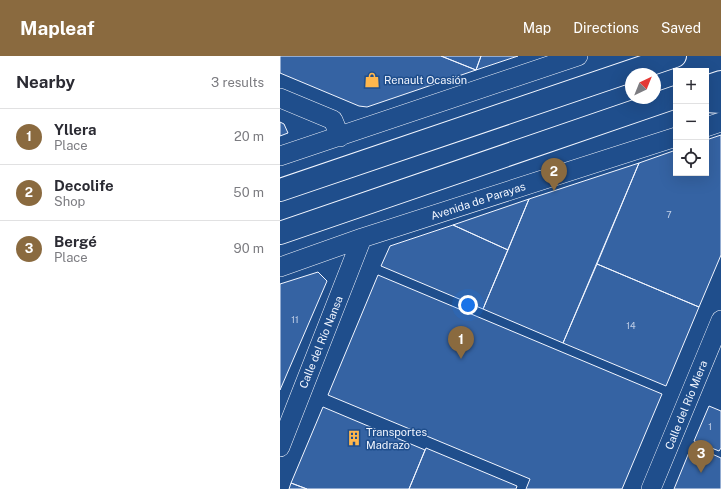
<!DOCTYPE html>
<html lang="en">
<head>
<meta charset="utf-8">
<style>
  :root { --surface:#fff; --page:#f2f2f3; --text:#2b2b33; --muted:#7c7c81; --line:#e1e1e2; --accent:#8a6a3f }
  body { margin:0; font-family:"Public Sans",sans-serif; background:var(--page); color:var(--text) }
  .controls { position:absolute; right:12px; top:12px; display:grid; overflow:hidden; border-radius:0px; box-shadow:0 4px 16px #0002 }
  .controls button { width:36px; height:36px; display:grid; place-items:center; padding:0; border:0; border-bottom:1px solid var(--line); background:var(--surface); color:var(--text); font:20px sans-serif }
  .compass { position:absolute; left:345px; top:12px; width:36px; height:36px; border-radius:50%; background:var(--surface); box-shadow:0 4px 16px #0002; rotate:43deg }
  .you { position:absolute; left:188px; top:249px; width:14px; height:14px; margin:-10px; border:3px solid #fff; border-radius:50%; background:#1a73e8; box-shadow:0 0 0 6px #1a73e833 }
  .badge { display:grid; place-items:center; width:26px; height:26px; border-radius:50%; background:var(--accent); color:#fff; font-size:13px; font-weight:700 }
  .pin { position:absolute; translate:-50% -33px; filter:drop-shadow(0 1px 2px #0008) }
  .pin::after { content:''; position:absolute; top:21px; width:14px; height:12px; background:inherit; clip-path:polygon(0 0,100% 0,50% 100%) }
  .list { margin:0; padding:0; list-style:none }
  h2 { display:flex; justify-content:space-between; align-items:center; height:52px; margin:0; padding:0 16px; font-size:17px }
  h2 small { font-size:13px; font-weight:400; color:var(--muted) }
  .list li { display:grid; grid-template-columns:26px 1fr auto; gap:12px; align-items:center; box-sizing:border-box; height:56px; padding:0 16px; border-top:1px solid var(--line) }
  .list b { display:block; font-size:15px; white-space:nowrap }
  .list p { margin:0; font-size:13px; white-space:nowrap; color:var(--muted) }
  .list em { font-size:13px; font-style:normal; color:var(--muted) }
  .icon { flex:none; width:22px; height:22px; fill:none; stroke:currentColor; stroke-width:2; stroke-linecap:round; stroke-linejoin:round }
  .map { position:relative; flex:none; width:441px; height:433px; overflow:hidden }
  header { display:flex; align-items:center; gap:24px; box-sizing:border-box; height:56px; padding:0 20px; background:var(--accent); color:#fff }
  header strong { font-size:19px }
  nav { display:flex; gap:22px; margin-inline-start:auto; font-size:14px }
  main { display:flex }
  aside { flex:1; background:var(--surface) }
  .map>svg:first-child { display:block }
  .building { fill:#3563a3; stroke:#f2f6ff }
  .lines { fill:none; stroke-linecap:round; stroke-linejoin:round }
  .minor-casing { stroke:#f2f6ff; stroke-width:20 }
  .motorway-casing { stroke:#f2f6ff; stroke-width:24 }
  .minor { stroke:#1f4e8c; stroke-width:19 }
  .motorway { stroke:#1f4e8c; stroke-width:22 }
  .labels { text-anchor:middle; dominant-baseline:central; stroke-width:3; stroke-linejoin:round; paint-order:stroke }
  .number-label { font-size:9px; fill:#c3d1e8 }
  .poi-label { font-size:11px; fill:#f2f6ff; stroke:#1f4e8c; text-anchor:start }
  .street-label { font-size:11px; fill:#f2f6ff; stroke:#1f4e8c }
</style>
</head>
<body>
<header>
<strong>Mapleaf</strong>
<nav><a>Map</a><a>Directions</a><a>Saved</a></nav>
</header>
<main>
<aside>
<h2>Nearby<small>3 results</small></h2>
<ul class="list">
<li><span class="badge">1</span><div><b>Yllera</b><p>Place</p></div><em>20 m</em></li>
<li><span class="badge">2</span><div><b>Decolife</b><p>Shop</p></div><em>50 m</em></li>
<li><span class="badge">3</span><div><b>Bergé</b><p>Place</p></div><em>90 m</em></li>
</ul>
</aside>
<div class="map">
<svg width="441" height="433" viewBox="0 0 441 433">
  <rect width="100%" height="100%" fill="#1f4e8c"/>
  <path class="building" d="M 0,0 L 161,0 L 196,14 L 87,51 L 79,50 L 0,17 Z
    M 161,0 L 201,0 L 196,14 Z
    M 201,0 L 238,0 L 196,14 Z
    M 0,66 L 4,68 L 8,77 L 0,80 Z
    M 441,79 L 441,199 L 419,251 L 317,208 L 359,107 L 396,94 L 396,117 L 426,117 L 426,84 Z
    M 359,107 L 283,287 L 203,253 L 249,143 Z
    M 249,143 L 228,194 L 173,169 Z
    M 173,169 L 228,194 L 203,253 L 101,210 L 110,190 Z
    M 317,208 L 419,251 L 386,330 L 283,287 Z
    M 38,216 L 47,225 L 0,334 L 0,228 Z
    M 98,219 L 382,338 L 342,433 L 246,433 L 250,423 L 48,339 Z
    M 429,350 L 441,355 L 441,392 L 439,395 L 414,385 Z
    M 43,351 L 145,394 L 129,433 L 27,433 L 11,427 Z
    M 412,389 L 441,402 L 441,433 L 394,433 Z
    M 146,392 L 237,430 L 236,433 L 129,433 Z
    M 11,427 L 27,433 L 9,433 Z"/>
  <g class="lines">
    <defs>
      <path id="minor" d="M 0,42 L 53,64 L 60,81
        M 426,71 L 441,66
        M 0,100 L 298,0
        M 0,211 L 82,182 L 396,81
        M 0,391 L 82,182
        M 371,433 L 441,264"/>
      <path id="motorway" d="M 426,31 L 441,26
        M 426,45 L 441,46
        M 0,134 L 395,0
        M 0,177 L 396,41"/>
    </defs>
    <use href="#minor" class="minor-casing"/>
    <use href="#motorway" class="motorway-casing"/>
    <use href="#minor" class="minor"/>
    <use href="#motorway" class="motorway"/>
  </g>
  <defs>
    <symbol id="shop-bare" viewBox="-9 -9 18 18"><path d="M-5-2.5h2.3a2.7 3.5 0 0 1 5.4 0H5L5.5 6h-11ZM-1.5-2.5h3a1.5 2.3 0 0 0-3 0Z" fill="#ffb74d" stroke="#1f4e8c" stroke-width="2.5" paint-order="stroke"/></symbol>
    <symbol id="building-bare" viewBox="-9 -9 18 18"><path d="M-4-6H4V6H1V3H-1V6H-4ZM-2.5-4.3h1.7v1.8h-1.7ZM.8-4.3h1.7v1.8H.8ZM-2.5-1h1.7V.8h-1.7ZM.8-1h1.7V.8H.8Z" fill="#ffb74d" stroke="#1f4e8c" stroke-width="2.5" paint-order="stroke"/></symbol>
  </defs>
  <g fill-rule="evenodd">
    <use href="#shop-bare" x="81" y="13" width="22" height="22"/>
    <use href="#building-bare" x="63" y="371" width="22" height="22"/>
  </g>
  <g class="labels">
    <g class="number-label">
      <text x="389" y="158">7</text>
      <text x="15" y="263">11</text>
      <text x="351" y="269">14</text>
      <text x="430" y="370">1</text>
    </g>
    <g class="poi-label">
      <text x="104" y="24">Renault Ocasión</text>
      <text x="86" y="376">Transportes<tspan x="86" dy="13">Madrazo</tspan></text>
    </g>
    <g class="street-label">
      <text transform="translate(198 145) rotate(-18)">Avenida de Parayas</text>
      <text transform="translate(41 286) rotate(-68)">Calle del Río Nansa</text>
      <text transform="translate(406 349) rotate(-68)">Calle del Río Miera</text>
    </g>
  </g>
</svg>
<div class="controls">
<button>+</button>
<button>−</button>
<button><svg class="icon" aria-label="locate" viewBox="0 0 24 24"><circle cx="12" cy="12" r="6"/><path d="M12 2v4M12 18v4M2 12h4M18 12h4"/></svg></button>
</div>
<svg class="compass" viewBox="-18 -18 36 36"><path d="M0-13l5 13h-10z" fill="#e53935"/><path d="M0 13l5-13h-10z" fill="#7c7c81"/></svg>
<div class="you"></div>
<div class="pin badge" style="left:181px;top:303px">1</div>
<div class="pin badge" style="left:274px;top:135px">2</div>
<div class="pin badge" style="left:421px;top:417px">3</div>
</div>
</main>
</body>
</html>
